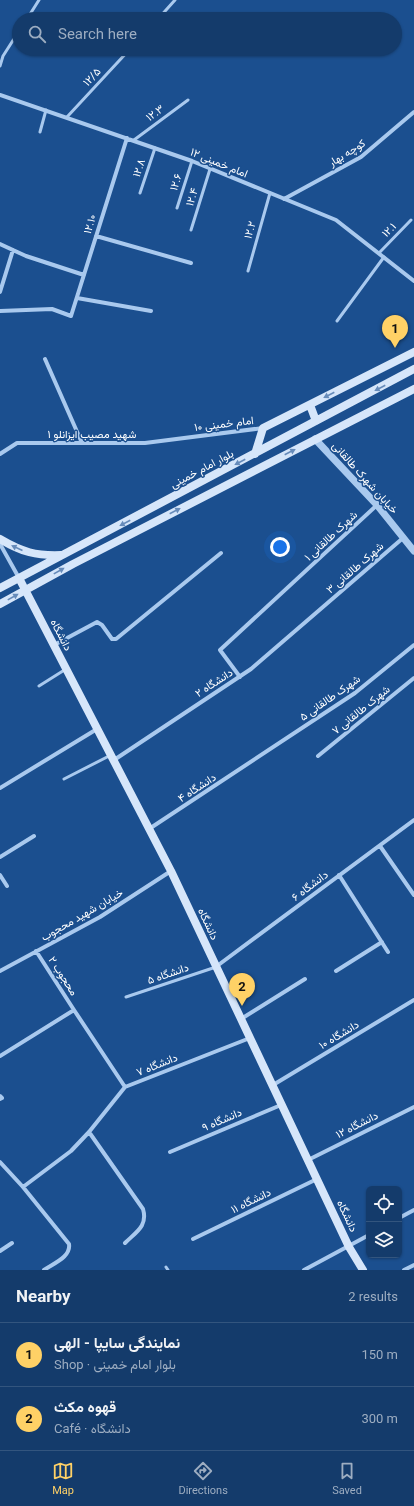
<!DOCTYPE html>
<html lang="en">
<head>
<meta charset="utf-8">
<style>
  :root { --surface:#143b6b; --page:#1d4271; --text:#f1f3f6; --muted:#9dadc1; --line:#33557e; --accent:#ffd166 }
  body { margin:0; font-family:Roboto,Vazirmatn,sans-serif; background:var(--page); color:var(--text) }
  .controls { position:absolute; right:12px; bottom:12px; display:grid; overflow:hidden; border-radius:6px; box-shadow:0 1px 3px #0004 }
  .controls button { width:36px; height:36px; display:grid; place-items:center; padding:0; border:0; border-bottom:1px solid var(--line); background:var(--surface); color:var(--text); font:20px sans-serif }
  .you { position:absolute; left:280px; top:547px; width:14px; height:14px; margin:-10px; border:3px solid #fff; border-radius:50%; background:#1a73e8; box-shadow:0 0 0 6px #1a73e833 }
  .badge { display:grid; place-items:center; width:26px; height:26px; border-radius:50%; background:var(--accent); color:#111; font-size:13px; font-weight:700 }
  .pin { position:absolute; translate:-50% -33px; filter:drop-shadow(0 1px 2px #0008) }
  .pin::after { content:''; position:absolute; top:21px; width:14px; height:12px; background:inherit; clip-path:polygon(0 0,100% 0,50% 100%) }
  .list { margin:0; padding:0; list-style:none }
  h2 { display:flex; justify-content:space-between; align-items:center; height:52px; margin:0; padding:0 16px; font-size:17px }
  h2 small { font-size:13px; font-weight:400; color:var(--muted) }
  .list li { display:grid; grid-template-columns:26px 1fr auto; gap:12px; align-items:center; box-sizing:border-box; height:64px; padding:0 16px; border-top:1px solid var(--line) }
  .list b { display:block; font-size:15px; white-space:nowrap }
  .list p { margin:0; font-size:13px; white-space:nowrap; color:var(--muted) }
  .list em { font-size:13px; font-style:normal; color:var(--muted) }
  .icon { flex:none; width:22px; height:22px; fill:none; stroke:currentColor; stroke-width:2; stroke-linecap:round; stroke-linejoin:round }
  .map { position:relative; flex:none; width:414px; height:1270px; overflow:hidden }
  .search { position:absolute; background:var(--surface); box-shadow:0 1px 3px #0004; left:12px; right:12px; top:12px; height:44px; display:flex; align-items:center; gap:10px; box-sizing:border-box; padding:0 14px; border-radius:22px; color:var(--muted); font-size:15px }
  .sheet { height:180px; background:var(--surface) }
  nav { display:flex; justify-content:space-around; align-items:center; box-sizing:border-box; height:56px; border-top:1px solid var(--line); background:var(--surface); font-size:11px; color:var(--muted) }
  nav a { display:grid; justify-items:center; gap:2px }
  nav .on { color:var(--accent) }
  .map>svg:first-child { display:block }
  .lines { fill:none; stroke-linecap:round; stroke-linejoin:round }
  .service { stroke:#a9c9ee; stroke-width:3 }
  .minor { stroke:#a9c9ee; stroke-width:4 }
  .tertiary { stroke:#a9c9ee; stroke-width:7 }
  .secondary { stroke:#d6e6fa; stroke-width:8 }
  .oneway { fill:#668bba }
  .labels { text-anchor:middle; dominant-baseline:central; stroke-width:3; stroke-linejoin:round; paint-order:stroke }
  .street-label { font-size:11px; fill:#fff; stroke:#1b4f8f }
</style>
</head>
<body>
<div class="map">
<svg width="414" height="1270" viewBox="0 0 414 1270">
  <rect width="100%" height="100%" fill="#1b4f8f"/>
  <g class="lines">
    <path class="service" d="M 27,19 L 39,0
      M 158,19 L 175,0
      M 0,66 L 3,56 L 19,31
      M 67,117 L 130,49
      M 40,132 L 46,110
      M 134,140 L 188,100
      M 140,193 L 155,148
      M 177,208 L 192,161
      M 191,230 L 210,169
      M 379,253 L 411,220
      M 248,271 L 270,193
      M 337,321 L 384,257
      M 39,686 L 66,669
      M 64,779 L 111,755
      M 126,997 L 216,967
      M 166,1267 L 168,1270"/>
    <path class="minor" d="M 0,95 L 192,161 L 336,220 L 414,281
      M 284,199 L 361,157 L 414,112
      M 96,236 L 191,263
      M 0,244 L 26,256 L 84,275
      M 0,292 L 13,250
      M 77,298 L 151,311
      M 0,311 L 52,309 L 71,316 L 127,138
      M 45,359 L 82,443
      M 0,454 L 17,443 L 145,443 L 263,428
      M 0,544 L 19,578
      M 54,645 L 97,622 L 102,625 L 112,639 L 116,639 L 221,553
      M 240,677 L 220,650 L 377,505
      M 318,756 L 414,678
      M 114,760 L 251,669 L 403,538
      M 0,788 L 97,729
      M 149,829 L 355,693 L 414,645
      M 380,846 L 414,895
      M 0,857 L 34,836
      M 0,875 L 7,886
      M 339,875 L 388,952
      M 36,951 L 74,1010
      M 217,966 L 414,820
      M 0,971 L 100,917 L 171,871
      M 336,971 L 382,942
      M 241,1019 L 305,979
      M 0,1056 L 74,1010 L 125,1087
      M 273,1085 L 414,1000
      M 0,1096 L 2,1098 L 0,1099
      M 89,1132 L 143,1209 C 148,1226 136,1232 125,1243
      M 170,1152 L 281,1105
      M 308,1160 L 414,1107
      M 0,1162 L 23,1187 L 69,1244 C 71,1257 54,1263 44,1270
      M 23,1187 L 71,1151 L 89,1132 L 125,1087 L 250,1038
      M 399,1218 L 414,1210
      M 193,1239 L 317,1179
      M 0,1251 L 12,1243
      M 304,1270 L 369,1235
      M 404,1270 L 414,1265"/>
    <path class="tertiary" d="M 315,439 L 377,505 L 414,551"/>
    <path class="secondary" d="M 310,405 L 316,421
      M 255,454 L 263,428 L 414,352
      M 0,539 C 22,552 36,556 61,555
      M 19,578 L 171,871 L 349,1247 L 363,1270
      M 0,588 L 414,369
      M 0,604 L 73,564 L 414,389"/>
  </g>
  <defs><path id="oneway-solid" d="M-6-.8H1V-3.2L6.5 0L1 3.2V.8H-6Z"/></defs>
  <g class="oneway">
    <use href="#oneway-solid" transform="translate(380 388) rotate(152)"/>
    <use href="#oneway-solid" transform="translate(329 395) rotate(153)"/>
    <use href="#oneway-solid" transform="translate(290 452) rotate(-27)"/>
    <use href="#oneway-solid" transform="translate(240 462) rotate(152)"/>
    <use href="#oneway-solid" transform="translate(175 511) rotate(-27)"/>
    <use href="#oneway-solid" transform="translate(125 523) rotate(152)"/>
    <use href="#oneway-solid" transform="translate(17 548) rotate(-156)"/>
    <use href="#oneway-solid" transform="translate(59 571) rotate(-29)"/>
    <use href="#oneway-solid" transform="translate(13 597) rotate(-29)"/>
  </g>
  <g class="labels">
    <g class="street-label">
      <text transform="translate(92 77) rotate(-47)">۱۲/۵</text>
      <text transform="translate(155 113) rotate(-37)">۱۲.۳</text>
      <text transform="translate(347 153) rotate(-32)">کوچه بهار</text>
      <text transform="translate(219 163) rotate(22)">امام خمینی ۱۲</text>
      <text transform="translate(139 168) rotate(-72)">۱۲.۸</text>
      <text transform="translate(176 182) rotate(-73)">۱۲.۶</text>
      <text transform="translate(192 197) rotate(-73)">۱۲.۴</text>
      <text transform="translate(90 224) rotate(-73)">۱۲.۱۰</text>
      <text transform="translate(250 230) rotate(-74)">۱۲.۲</text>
      <text transform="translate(389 230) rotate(-45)">۱۲.۱</text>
      <text transform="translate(224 424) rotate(-7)">امام خمینی ۱۰</text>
      <text x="92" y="434">شهید مصیب ایزانلو ۱</text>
      <text transform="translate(202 469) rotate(-28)">بلوار امام خمینی</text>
      <text transform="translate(365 478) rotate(48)">خیابان شهرک طالقانی</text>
      <text transform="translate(331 536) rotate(-43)">شهرک طالقانی ۱</text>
      <text transform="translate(355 568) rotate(-41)">شهرک طالقانی ۳</text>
      <text transform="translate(61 635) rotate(63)">دانشگاه</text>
      <text transform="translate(214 683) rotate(-33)">دانشگاه ۲</text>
      <text transform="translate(330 698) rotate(-35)">شهرک طالقانی ۵</text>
      <text transform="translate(361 710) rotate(-39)">شهرک طالقانی ۷</text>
      <text transform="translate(197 788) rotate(-33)">دانشگاه ۴</text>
      <text transform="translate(310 886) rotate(-37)">دانشگاه ۶</text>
      <text transform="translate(82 915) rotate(-30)">خیابان شهید محجوب</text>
      <text transform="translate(208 924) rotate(65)">دانشگاه</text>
      <text transform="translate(168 974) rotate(-19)">دانشگاه ۵</text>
      <text transform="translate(63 976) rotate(57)">محجوب ۲</text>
      <text transform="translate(339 1035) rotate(-31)">دانشگاه ۱۰</text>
      <text transform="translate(157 1065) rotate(-22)">دانشگاه ۷</text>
      <text transform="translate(222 1120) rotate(-23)">دانشگاه ۹</text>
      <text transform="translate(357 1125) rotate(-27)">دانشگاه ۱۲</text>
      <text transform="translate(251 1201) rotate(-26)">دانشگاه ۱۱</text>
      <text transform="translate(347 1216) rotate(65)">دانشگاه</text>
    </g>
  </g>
</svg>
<div class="controls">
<button><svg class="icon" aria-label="locate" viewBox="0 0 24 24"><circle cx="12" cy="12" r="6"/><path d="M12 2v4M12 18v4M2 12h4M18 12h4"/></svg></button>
<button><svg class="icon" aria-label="layers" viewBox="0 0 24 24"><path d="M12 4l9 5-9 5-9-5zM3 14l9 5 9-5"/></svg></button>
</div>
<div class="you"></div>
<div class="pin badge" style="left:395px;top:348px">1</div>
<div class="pin badge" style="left:242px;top:1006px">2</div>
<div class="search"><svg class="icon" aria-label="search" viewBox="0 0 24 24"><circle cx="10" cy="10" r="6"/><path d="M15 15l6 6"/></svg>Search here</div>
</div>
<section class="sheet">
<h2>Nearby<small>2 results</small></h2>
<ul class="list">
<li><span class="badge">1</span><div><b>نمایندگی سایپا - الهی</b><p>Shop · بلوار امام خمینی</p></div><em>150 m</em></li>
<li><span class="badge">2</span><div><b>قهوه مکث</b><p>Café · دانشگاه</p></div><em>300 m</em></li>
</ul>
</section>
<nav>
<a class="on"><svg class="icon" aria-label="map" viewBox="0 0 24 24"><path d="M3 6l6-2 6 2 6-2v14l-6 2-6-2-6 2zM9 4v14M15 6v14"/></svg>Map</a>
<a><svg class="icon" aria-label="directions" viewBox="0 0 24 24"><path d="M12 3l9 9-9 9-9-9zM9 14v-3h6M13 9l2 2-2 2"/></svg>Directions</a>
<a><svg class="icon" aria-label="saved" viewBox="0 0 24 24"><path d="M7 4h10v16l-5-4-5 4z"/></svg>Saved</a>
</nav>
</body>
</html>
